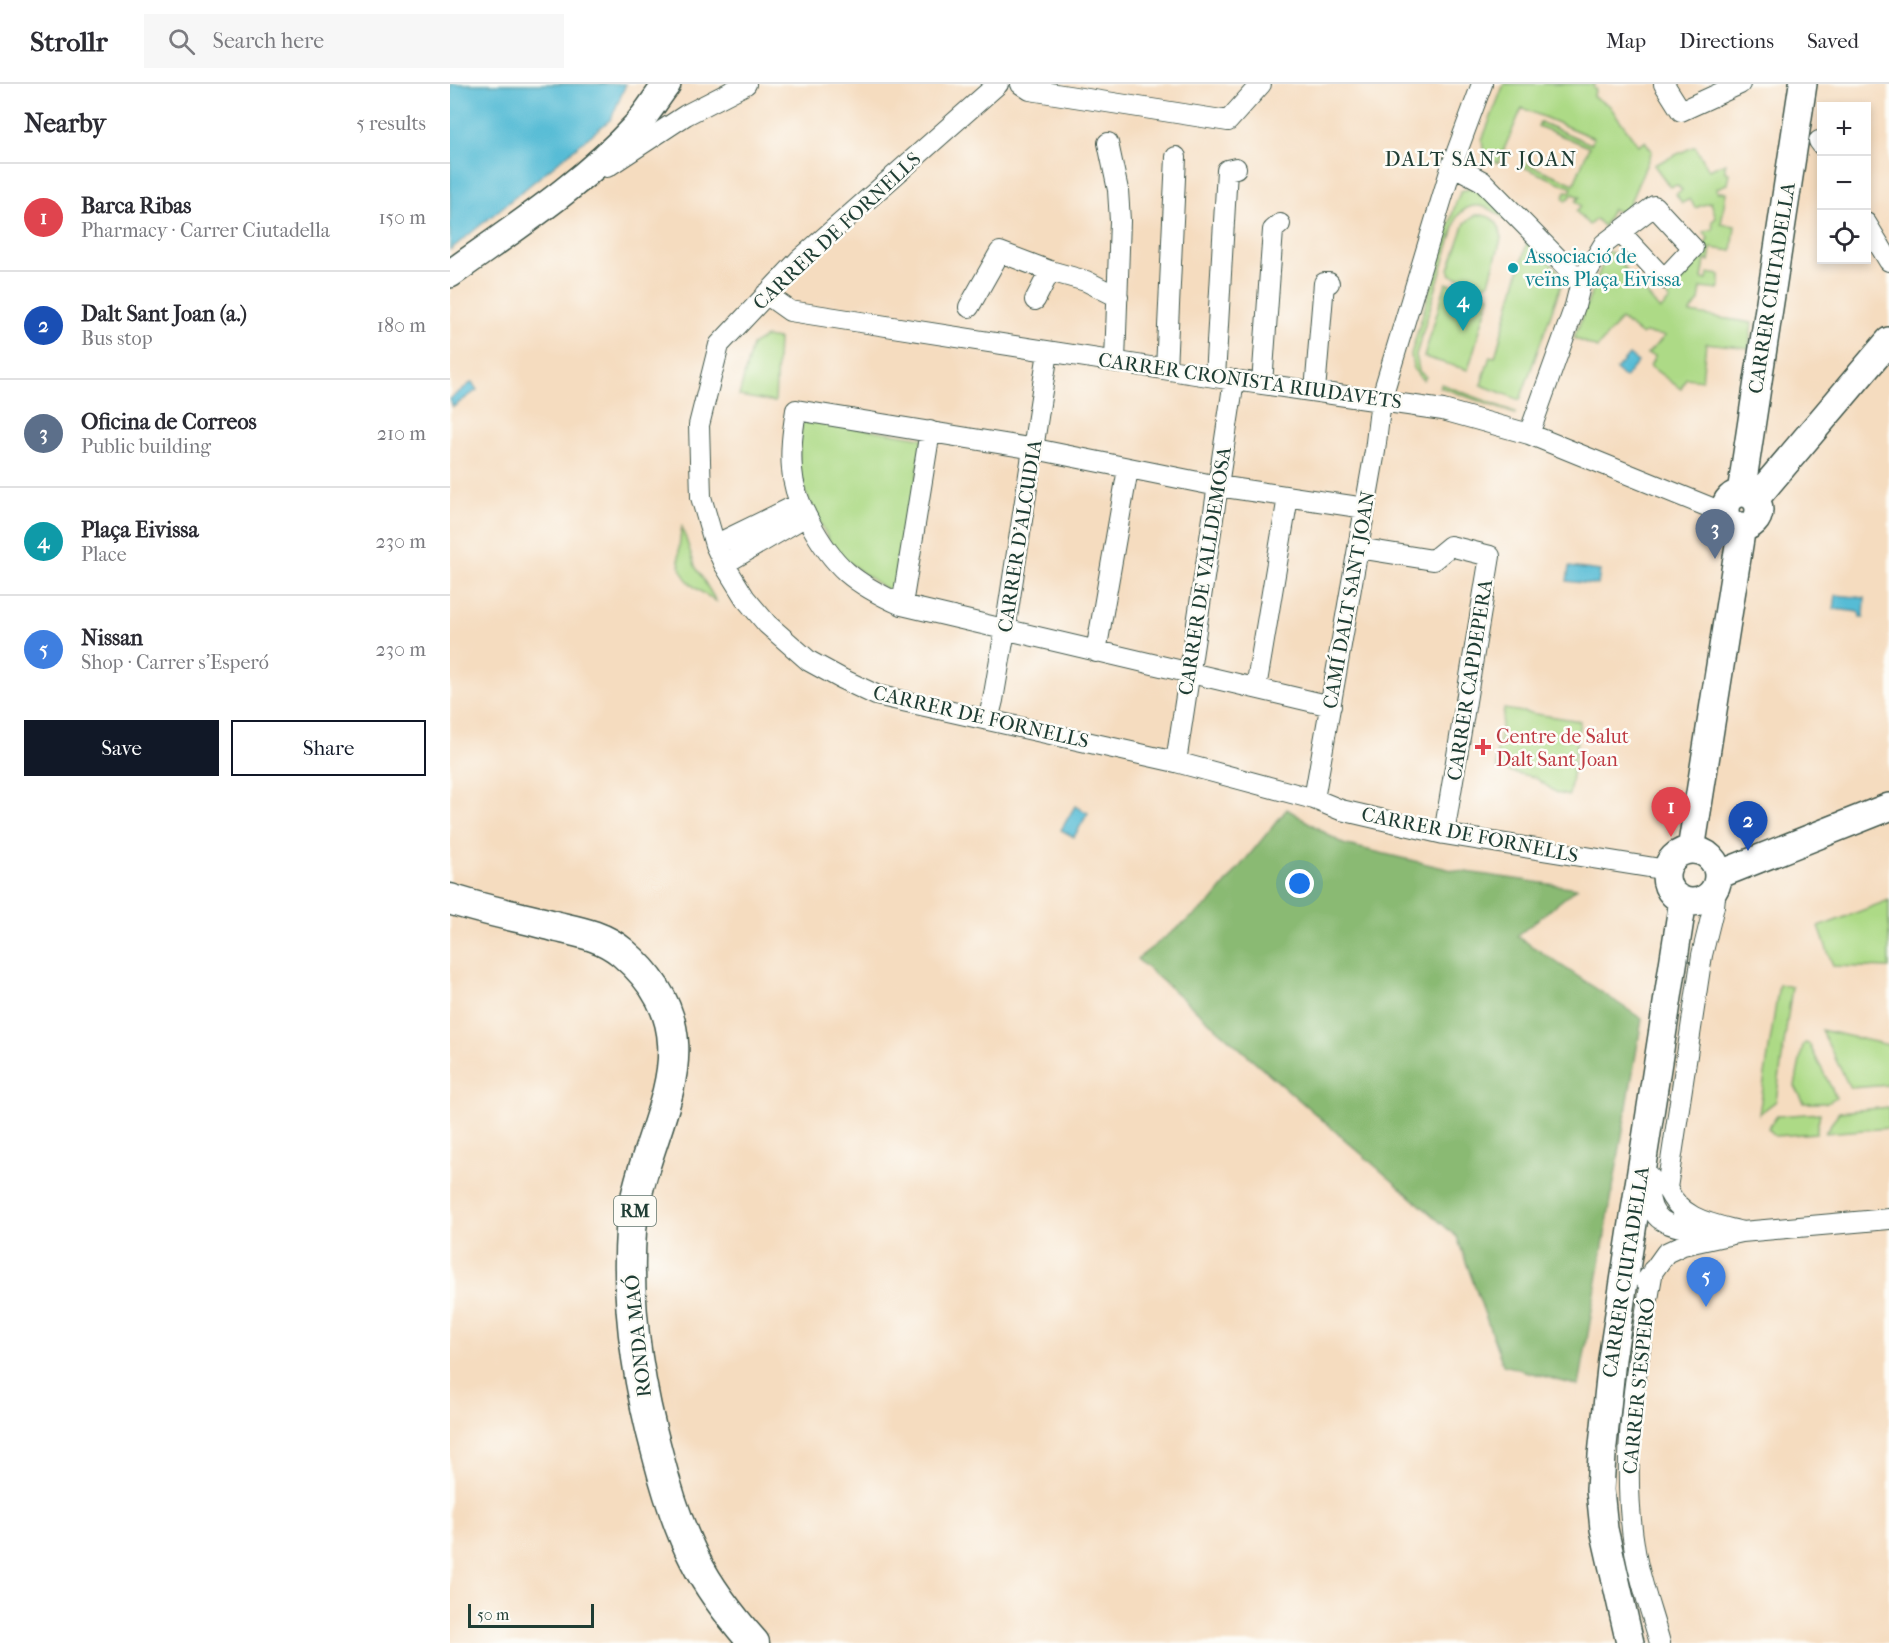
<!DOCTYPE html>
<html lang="en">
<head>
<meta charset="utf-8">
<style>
  :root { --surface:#fff; --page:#f7f7f7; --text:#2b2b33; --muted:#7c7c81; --line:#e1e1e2; --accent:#111827 }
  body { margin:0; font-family:"IM FELL French Canon",serif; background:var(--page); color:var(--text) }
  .controls { position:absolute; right:18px; top:18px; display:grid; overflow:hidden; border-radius:0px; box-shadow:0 3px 9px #0003 }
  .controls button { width:54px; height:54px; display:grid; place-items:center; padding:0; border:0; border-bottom:2px solid var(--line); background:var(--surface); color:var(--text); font:30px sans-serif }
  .scale { position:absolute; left:18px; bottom:15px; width:126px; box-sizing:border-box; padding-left:6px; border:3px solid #1f3d34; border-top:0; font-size:16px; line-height:21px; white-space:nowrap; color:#1f3d34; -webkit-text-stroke:4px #fdfcf7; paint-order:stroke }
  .you { position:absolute; left:850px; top:800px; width:21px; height:21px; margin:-15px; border:4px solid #fff; border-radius:50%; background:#1a73e8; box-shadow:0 0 0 9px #1a73e833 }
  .badge { display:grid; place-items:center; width:39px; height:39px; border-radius:50%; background:var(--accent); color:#fff; font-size:20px; font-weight:700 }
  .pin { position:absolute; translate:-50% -50px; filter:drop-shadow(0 2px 3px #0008) }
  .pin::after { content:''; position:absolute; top:32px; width:21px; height:18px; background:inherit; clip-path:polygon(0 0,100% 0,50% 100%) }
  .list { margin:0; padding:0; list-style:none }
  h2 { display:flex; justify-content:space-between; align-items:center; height:78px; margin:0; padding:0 24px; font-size:26px }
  h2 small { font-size:20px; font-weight:400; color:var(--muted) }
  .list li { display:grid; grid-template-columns:39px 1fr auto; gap:18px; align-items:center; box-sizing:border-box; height:108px; padding:0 24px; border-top:2px solid var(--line) }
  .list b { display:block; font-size:22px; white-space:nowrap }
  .list p { margin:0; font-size:20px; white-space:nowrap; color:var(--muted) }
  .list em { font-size:20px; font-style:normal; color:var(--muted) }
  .actions { display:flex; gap:12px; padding:18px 24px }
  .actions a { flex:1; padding:14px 0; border:2px solid var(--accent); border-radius:0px; text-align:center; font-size:21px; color:var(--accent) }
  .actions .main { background:var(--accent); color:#fff }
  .icon { flex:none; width:33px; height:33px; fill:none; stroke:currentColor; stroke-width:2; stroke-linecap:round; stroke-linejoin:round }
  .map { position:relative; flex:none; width:1439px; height:1559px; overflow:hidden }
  header { display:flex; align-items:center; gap:36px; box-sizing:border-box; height:84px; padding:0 30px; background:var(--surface); border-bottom:2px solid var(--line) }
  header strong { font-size:28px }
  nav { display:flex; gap:33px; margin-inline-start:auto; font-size:21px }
  .search { width:420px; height:54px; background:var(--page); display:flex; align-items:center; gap:15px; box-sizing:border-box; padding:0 21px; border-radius:0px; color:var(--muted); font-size:22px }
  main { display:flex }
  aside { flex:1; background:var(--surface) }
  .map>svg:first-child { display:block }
  .green { fill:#adda86; stroke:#668c5d; stroke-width:1.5 }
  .forest { fill:#8aba73; stroke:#547c54; stroke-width:1.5 }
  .water { fill:#56bcd5; stroke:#3a7c84; stroke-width:1.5 }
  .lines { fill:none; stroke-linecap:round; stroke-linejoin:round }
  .street-casing { stroke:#3f5549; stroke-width:22 }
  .secondary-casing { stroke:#3f5549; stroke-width:30 }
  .primary-casing { stroke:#3f5549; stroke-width:33 }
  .street { stroke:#fff; stroke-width:20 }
  .secondary { stroke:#fff; stroke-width:27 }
  .primary { stroke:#fff; stroke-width:30 }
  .culture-dot { fill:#0f9aa8; stroke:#fdfcf7; stroke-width:2 }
  .health-dot { fill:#e0444e; stroke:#fdfcf7; stroke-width:2 }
  .labels { text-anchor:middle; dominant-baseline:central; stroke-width:5; stroke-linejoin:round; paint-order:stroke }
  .shield { fill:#fdfcf7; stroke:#62766e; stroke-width:1.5 }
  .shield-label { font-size:18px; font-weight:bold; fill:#1f3d34 }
  .street-label { font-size:20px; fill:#1f3d34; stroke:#fdfcf7 }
  .culture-label { font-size:20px; fill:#0d838f; stroke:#fdfcf7; text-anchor:start }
  .health-label { font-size:20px; fill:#be3a42; stroke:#fdfcf7; text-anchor:start }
  .neighbourhood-label { font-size:21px; letter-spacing:1.5px; fill:#1f3d34; stroke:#fdfcf7 }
</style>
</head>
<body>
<header>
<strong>Strollr</strong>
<div class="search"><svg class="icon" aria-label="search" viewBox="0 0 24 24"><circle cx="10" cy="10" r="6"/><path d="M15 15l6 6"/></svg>Search here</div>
<nav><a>Map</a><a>Directions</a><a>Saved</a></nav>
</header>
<main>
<aside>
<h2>Nearby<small>5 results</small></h2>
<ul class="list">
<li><span class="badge" style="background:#e0444e">1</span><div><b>Barca Ribas</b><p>Pharmacy · Carrer Ciutadella</p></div><em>150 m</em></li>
<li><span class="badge" style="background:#1a4fb4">2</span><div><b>Dalt Sant Joan (a.)</b><p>Bus stop</p></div><em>180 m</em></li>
<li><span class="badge" style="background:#5c6f8a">3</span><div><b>Oficina de Correos</b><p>Public building</p></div><em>210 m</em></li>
<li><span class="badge" style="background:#0f9aa8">4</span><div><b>Plaça Eivissa</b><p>Place</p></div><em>230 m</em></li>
<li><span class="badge" style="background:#3f7fe0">5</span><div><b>Nissan</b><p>Shop · Carrer s'Esperó</p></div><em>230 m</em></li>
</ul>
<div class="actions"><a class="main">Save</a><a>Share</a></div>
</aside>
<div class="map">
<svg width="1439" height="1559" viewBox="0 0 1439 1559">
  <rect width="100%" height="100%" fill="#fdfcf7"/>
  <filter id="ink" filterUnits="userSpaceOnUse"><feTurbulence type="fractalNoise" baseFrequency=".0167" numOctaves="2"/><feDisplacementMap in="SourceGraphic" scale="12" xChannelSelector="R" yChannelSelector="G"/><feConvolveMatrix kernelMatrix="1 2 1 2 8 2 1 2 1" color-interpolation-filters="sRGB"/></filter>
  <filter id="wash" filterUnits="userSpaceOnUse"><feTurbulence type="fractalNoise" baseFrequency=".008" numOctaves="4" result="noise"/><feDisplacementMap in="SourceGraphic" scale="24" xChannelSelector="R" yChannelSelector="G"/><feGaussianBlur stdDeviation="1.35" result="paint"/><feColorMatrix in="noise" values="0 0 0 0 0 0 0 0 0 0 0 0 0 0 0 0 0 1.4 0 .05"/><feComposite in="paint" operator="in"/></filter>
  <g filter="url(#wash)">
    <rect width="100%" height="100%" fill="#f5dcbf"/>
    <path class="green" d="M 1054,0 L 1145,0 L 1143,4 L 1146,5 L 1143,13 L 1159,21 L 1188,61 L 1195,57 L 1202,67 L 1175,130 L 1162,125 L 1154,143 L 1146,135 L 1139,141 L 1126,127 L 1131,122 L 1126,117 L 1130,113 L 1123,110 L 1116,117 L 1113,114 L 1116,107 L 1120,108 L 1122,104 L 1071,82 L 1073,78 L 1124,100 L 1139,63 L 1088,42 L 1090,38 L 1141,60 L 1144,54 L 1072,24 L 1048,79 L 1034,73 L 1032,56 Z
      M 1245,62 L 1259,86 L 1275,79 L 1275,88 L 1279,89 L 1277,100 L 1267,104 L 1267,108 L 1276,108 L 1271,140 L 1285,142 L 1282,167 L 1261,164 L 1259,177 L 1255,176 L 1252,195 L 1257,196 L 1258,189 L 1270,191 L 1270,203 L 1268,203 L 1268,206 L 1251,204 L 1249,217 L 1240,229 L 1302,239 L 1299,264 L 1256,259 L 1252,296 L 1236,294 L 1231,305 L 1200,282 L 1205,272 L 1197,270 L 1215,252 L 1194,249 L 1192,251 L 1171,235 L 1147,264 L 1124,254 L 1157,168 L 1161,168 L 1210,226 L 1220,216 L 1213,208 L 1254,164 L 1258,154 L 1254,148 L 1263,145 L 1262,137 L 1266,134 L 1261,118 L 1245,124 L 1240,115 L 1232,119 L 1226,110 L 1232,106 L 1227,101 L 1220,103 L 1204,81 Z
      M 1018,105 C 1035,105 1047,122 1058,134 L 1055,135 C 1039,122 1021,114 1007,133 L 966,271 L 969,287 L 976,293 L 973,296 C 964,288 962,282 961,270 L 1006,118 L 1011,107 Z
      M 1026,131 C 1042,130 1051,139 1051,155 L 1039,199 L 1034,201 L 1001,191 L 999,185 L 1015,139 Z
      M 1078,155 L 1114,193 L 1070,316 L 1031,301 L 1040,272 L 1045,273 Z
      M 996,199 L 1040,212 L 1018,286 L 974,273 Z
      M 315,253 L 328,255 L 325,318 L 289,312 L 302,261 Z
      M 991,300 L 1065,328 L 1065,330 L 990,303 Z
      M 352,335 L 473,354 L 448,514 L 385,469 L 347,392 Z
      M 232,443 L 245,482 L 266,517 C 229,496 224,486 232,443 Z
      M 1054,625 L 1130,637 L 1119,712 L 1107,709 L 1084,693 L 1047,685 L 1046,674 Z
      M 1439,816 L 1439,884 L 1383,882 L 1369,843 Z
      M 1329,900 L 1342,903 L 1326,1017 L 1309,1030 Z
      M 1371,946 L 1439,961 L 1439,1001 L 1400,1004 Z
      M 1355,959 L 1359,960 L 1386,1013 L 1377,1019 L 1354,1019 L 1345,1002 L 1353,961 Z
      M 1439,1023 L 1439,1044 L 1375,1049 L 1389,1028 Z
      M 1370,1029 L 1366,1049 L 1325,1052 L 1318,1044 L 1327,1032 Z"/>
    <path class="forest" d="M 837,725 L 893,760 L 1002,786 L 1127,804 L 1067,852 L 1192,935 L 1129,1302 L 1053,1281 L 1007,1153 L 687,875 L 760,819 Z"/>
    <path class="water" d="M 0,0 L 176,0 L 161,35 L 0,166 Z
      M 1179,271 L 1188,278 L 1175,294 L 1166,286 Z
      M 22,298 L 27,306 L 3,323 L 0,315 Z
      M 1119,483 L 1150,487 L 1148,501 L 1117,497 Z
      M 1386,511 L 1415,514 L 1414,533 L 1410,533 L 1409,528 L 1384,525 Z
      M 625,722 L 638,729 L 624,753 L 611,746 Z"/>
  </g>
  <g filter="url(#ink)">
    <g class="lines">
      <defs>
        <path id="street" d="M 548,0 L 349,176 L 269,261 L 249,341 L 251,413 L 265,461 L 274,480 L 295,514 L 317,540 L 359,577 L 392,595 L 426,611 L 726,678 L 864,715 L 891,726 L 994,750 L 1217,786
          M 571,0 L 580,6 L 778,37 L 811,0
          M 1214,0 L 1231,27 L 1290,0
          M 1369,57 L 1372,61
          M 658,59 L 668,106 L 670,137 L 665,277
          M 1002,81 L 1032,97 L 1131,198 L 1125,222 L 1079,350
          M 157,83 L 236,31 L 296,0
          M 1416,139 L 1439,177
          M 1131,198 L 1154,160 L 1204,122 L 1243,164 L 1214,195 L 1170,148
          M 316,210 L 340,227 L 784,296 L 993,326 L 1079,350 L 1264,425 L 1275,425
          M 585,216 L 600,187
          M 519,223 L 550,168 L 600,187 L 636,197 L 668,213
          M 716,285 L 726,73
          M 765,293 L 777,86 L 786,84
          M 812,300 L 823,146 L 830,140
          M 865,307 L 874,199 L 879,199
          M 265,461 L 349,420
          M 908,464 L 983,476 L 1000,462 L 1040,472 L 994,750
          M 274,480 L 356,432
          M 452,521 L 480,347
          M 646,568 L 678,385
          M 806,604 L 838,413
          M 881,622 L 452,521 C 405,500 383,483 359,437 C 350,421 343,404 342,385 C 340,365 343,346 346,326 L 585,365 L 768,402 L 915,424
          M 538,636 L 543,616 L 555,546 L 598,268
          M 726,678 L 784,296
          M 864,715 L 925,367 L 931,316 L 1002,81 L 1032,0
          M 1266,803 L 1264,822 L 1252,871 L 1217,1104 C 1230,1136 1262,1140 1292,1148
          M 1200,1093 C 1193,1142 1221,1143 1259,1146
          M 1203,1186 C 1187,1278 1169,1373 1185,1467 C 1190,1498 1202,1529 1210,1559
          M 1196,1197 L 1216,1169 L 1233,1161 L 1292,1148 L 1439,1135"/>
        <path id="secondary" d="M 0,190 C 64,144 133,100 187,41 C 198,28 207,13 217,0
          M 1291,409 L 1353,0
          M1275 426a17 17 0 1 1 34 0a17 17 0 1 1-34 0Z
          M 1305,415 L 1439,257
          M 1241,766 L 1292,442
          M1216 792a26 26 0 1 1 52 0a26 26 0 1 1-52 0Z
          M 1268,791 L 1439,723
          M 1180,1559 L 1154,1445 L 1150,1406 L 1152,1371 L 1162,1275 L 1233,816"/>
        <path id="primary" d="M 0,815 C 35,827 72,833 108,843 C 130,848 153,852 172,868 C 278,958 188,1045 181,1147 C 176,1223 188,1299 208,1372 C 217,1407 228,1443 245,1476 C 260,1506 282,1534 304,1559"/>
      </defs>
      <use href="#street" class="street-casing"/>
      <use href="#secondary" class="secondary-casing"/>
      <use href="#primary" class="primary-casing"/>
      <use href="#street" class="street"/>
      <use href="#secondary" class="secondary"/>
      <use href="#primary" class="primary"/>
    </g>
  </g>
  <circle class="culture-dot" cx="1063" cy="184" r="6"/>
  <path class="health-dot" d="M1030 654h6v6h6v6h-6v6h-6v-6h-6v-6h6z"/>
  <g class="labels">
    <rect class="shield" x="164" y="1112" width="42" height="30" rx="4.5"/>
    <g class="shield-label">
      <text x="185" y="1127">RM</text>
    </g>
    <g class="street-label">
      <text transform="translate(387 147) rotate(-43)">CARRER DE FORNELLS</text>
      <text transform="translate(1322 204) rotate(-81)">CARRER CIUTADELLA</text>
      <text transform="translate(800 297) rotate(8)">CARRER CRONISTA RIUDAVETS</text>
      <text transform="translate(570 452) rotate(-81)">CARRER D'ALCUDIA</text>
      <text transform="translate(755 487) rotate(-81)">CARRER DE VALLDEMOSA</text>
      <text transform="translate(899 516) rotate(-80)">CAMÍ DALT SANT JOAN</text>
      <text transform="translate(1020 596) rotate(-81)">CARRER CAPDEPERA</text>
      <text transform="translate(531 633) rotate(13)">CARRER DE FORNELLS</text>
      <text transform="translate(1020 751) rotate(11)">CARRER DE FORNELLS</text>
      <text transform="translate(1176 1188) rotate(-81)">CARRER CIUTADELLA</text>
      <text transform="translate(188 1252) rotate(-96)">RONDA MAÓ</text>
      <text transform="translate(1189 1302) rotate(-84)">CARRER S'ESPERÓ</text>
    </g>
    <g class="culture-label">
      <text x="1075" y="172">Associació de<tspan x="1075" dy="23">veïns Plaça Eivissa</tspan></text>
    </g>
    <g class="health-label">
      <text x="1046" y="652">Centre de Salut<tspan x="1046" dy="23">Dalt Sant Joan</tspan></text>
    </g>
    <g class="neighbourhood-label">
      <text x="1031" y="75">DALT SANT JOAN</text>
    </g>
  </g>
</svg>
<div class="controls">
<button>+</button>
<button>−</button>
<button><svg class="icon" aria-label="locate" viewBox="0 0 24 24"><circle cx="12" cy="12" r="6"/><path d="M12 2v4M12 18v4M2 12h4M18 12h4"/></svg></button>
</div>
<div class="scale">50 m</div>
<div class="you"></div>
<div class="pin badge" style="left:1221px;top:753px;background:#e0444e">1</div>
<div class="pin badge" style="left:1298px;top:767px;background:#1a4fb4">2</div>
<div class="pin badge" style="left:1265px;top:475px;background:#5c6f8a">3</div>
<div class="pin badge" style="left:1013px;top:247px;background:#0f9aa8">4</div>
<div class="pin badge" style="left:1256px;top:1223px;background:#3f7fe0">5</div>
</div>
</main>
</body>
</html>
